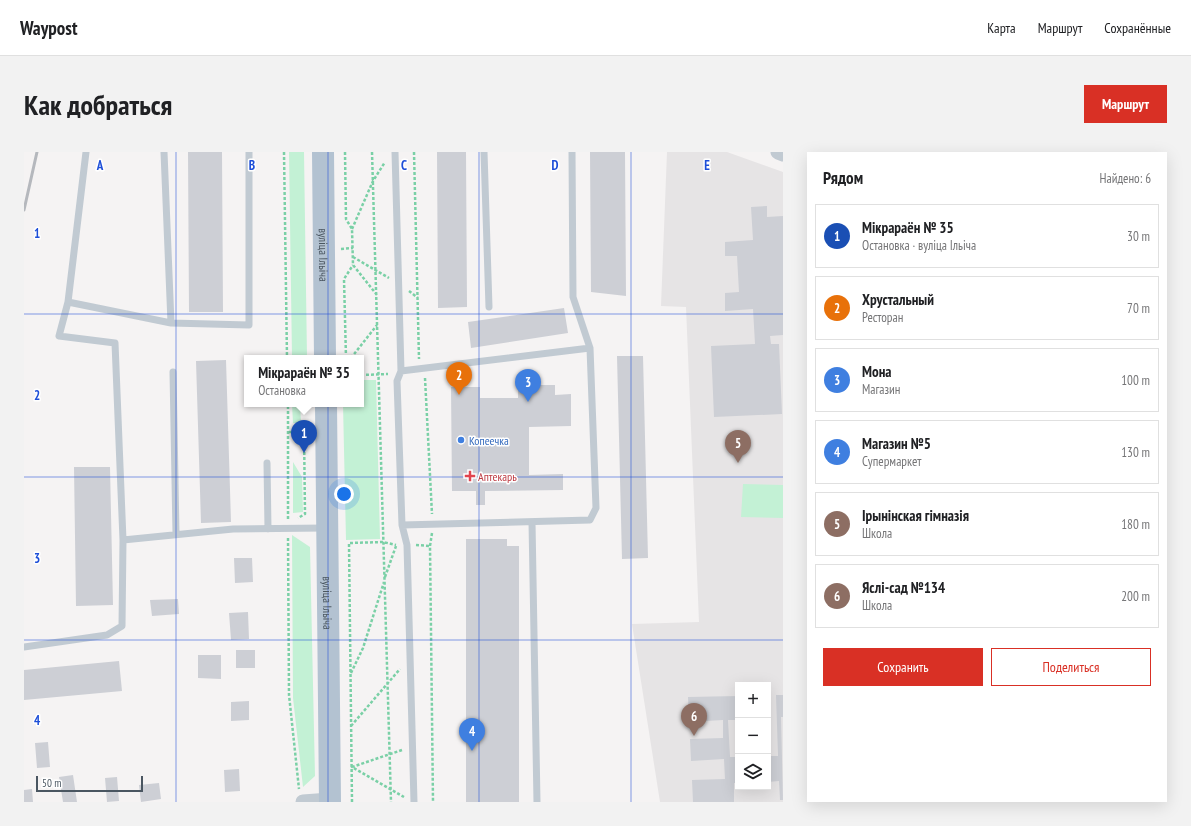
<!DOCTYPE html>
<html lang="ru">
<head>
<meta charset="utf-8">
<style>
  :root { --surface:#fff; --page:#f2f2f2; --text:#202124; --muted:#757577; --line:#e0e0e0; --accent:#d93025 }
  body { margin:0; font-family:"PT Sans Narrow",sans-serif; background:var(--page); color:var(--text) }
  .controls { position:absolute; right:12px; bottom:12px; display:grid; overflow:hidden; border-radius:0px; box-shadow:0 4px 16px #0002 }
  .controls button { width:36px; height:36px; display:grid; place-items:center; padding:0; border:0; border-bottom:1px solid var(--line); background:var(--surface); color:var(--text); font:20px sans-serif }
  .scale { position:absolute; left:12px; bottom:10px; width:107px; box-sizing:border-box; padding-left:4px; border:2px solid #4a5661; border-top:0; font-size:11px; line-height:14px; white-space:nowrap; color:#4a5661; -webkit-text-stroke:3px #fff; paint-order:stroke }
  .you { position:absolute; left:320px; top:342px; width:14px; height:14px; margin:-10px; border:3px solid #fff; border-radius:50%; background:#1a73e8; box-shadow:0 0 0 6px #1a73e833 }
  .badge { display:grid; place-items:center; width:26px; height:26px; border-radius:50%; background:var(--accent); color:#fff; font-size:13px; font-weight:700 }
  .pin { position:absolute; translate:-50% -33px; filter:drop-shadow(0 1px 2px #0008) }
  .pin::after { content:''; position:absolute; top:21px; width:14px; height:12px; background:inherit; clip-path:polygon(0 0,100% 0,50% 100%) }
  .popup { position:absolute; left:220px; top:203px; width:120px; height:52px; box-sizing:border-box; display:grid; place-content:center; border-radius:0px; background:var(--surface); filter:drop-shadow(0 1px 3px #0005); font-size:13px; white-space:nowrap; color:var(--muted) }
  .popup b { font-size:15px; color:var(--text) }
  .popup::after { content:''; position:absolute; left:50%; top:100%; margin-left:-8px; border:8px solid transparent; border-top-color:var(--surface) }
  .list { margin:0; padding:0; list-style:none }
  h2 { display:flex; justify-content:space-between; align-items:center; height:52px; margin:0; padding:0 16px; font-size:17px }
  h2 small { font-size:13px; font-weight:400; color:var(--muted) }
  .list li { display:grid; grid-template-columns:26px 1fr auto; gap:12px; align-items:center; box-sizing:border-box; height:64px; margin:0 8px 8px; padding:0 8px; border:1px solid var(--line); border-radius:0px }
  .list b { display:block; font-size:15px; white-space:nowrap }
  .list p { margin:0; font-size:13px; white-space:nowrap; color:var(--muted) }
  .list em { font-size:13px; font-style:normal; color:var(--muted) }
  .actions { display:flex; gap:8px; padding:12px 16px }
  .actions a { flex:1; padding:9px 0; border:1px solid var(--accent); border-radius:0px; text-align:center; font-size:14px; color:var(--accent) }
  .actions .main { background:var(--accent); color:#fff }
  .icon { flex:none; width:22px; height:22px; fill:none; stroke:currentColor; stroke-width:2; stroke-linecap:round; stroke-linejoin:round }
  .map { position:relative; flex:none; width:759px; height:650px; overflow:hidden; border-radius:0px }
  header { display:flex; align-items:center; gap:24px; box-sizing:border-box; height:56px; padding:0 20px; background:var(--surface); border-bottom:1px solid var(--line) }
  header strong { font-size:19px }
  nav { display:flex; gap:22px; margin-inline-start:auto; font-size:14px }
  .intro { display:flex; align-items:center; justify-content:space-between; box-sizing:border-box; height:96px; padding:0 24px }
  h1 { margin:0; font-size:28px }
  .button { padding:10px 18px; border-radius:0px; background:var(--accent); color:#fff; font-size:14px; font-weight:700 }
  main { display:flex; gap:24px; padding:0 24px }
  aside { flex:1; background:var(--surface); border-radius:0px; box-shadow:0 4px 16px #0002 }
  .map>svg:first-child { display:block }
  .education { fill:#e6e4e5; fill-rule:evenodd }
  .green { fill:#c3f1d5 }
  .building { fill:#cdcfd5 }
  .lines { fill:none; stroke-linecap:round; stroke-linejoin:round }
  .path { stroke:#7ad0a6; stroke-width:2.5; stroke-dasharray:3 2; stroke-linecap:butt }
  .lane { stroke:#c1cad2; stroke-width:7 }
  .street { stroke:#c1cad2; stroke-width:15 }
  .primary { stroke:#b3c2d1; stroke-width:22 }
  .rail { stroke:#b5b8bd; stroke-width:3 }
  .grid { fill:none; stroke:#1d4ed8; stroke-width:1; stroke-opacity:0.55 }
  .shop-dot { fill:#3f7fe0; stroke:#fff; stroke-width:1.5 }
  .health-dot { fill:#e0444e; stroke:#fff; stroke-width:1.5 }
  .labels { text-anchor:middle; dominant-baseline:central; stroke-width:3; stroke-linejoin:round; paint-order:stroke }
  .street-label { font-size:12px; fill:#4a5661; stroke:#fff }
  .shop-label { font-size:12px; fill:#366cbe; stroke:#fff; text-anchor:start }
  .health-label { font-size:12px; fill:#be3a42; stroke:#fff; text-anchor:start }
  .grid-label { font-size:13px; text-anchor:middle; font-weight:bold; fill:#1d4ed8; stroke:#fff; stroke-width:3; stroke-linejoin:round; paint-order:stroke }
</style>
</head>
<body>
<header>
<strong>Waypost</strong>
<nav><a>Карта</a><a>Маршрут</a><a>Сохранённые</a></nav>
</header>
<div class="intro"><h1>Как добраться</h1><a class="button">Маршрут</a></div>
<main>
<div class="map">
<svg width="759" height="650" viewBox="0 0 759 650">
  <rect width="100%" height="100%" fill="#f5f3f3"/>
  <path class="education" d="M 643,0 L 703,0 L 759,20 L 759,650 L 636,650 L 608,472 L 675,470 L 662,155 L 637,154 ZM 714,533 L 744,533 L 744,635 L 714,635 Z"/>
  <path class="green" d="M 265,0 L 280,0 L 283,206 L 268,206 Z
    M 337,228 L 352,228 L 356,387 L 322,388 L 319,252 L 337,252 Z
    M 268,252 L 276,252 L 277,271 L 269,271 Z
    M 269,310 L 278,325 L 279,360 L 269,361 Z
    M 719,332 L 759,333 L 759,366 L 717,365 Z
    M 268,383 L 286,395 L 291,624 L 279,635 L 269,546 Z"/>
  <path class="building" d="M 164,0 L 198,0 L 199,160 L 165,160 Z
    M 413,0 L 442,0 L 443,155 L 414,156 Z
    M 566,0 L 601,0 L 602,144 L 567,140 Z
    M 743,54 L 743,65 L 759,64 L 759,183 L 746,184 L 747,192 L 755,192 L 758,262 L 690,265 L 687,194 L 731,192 L 729,157 L 701,159 L 701,141 L 715,140 L 713,104 L 701,104 L 701,90 L 729,88 L 727,55 Z
    M 540,156 L 544,181 L 447,196 L 444,170 Z
    M 593,204 L 619,204 L 624,406 L 598,407 Z
    M 202,208 L 207,370 L 177,371 L 172,209 Z
    M 494,233 L 531,233 L 531,243 L 547,242 L 547,274 L 505,275 L 505,323 L 539,322 L 539,338 L 461,339 L 461,353 L 452,353 L 452,339 L 428,339 L 427,235 L 456,235 L 456,246 L 494,246 Z
    M 50,315 L 86,315 L 89,453 L 52,454 Z
    M 442,387 L 483,387 L 483,394 L 495,394 L 495,650 L 442,650 Z
    M 210,406 L 228,406 L 229,430 L 211,431 Z
    M 154,447 L 155,462 L 128,464 L 126,448 Z
    M 224,460 L 225,487 L 207,488 L 205,461 Z
    M 212,498 L 231,498 L 231,516 L 212,516 Z
    M 174,503 L 197,503 L 197,527 L 174,526 Z
    M 95,509 L 98,539 L 0,548 L 0,518 Z
    M 752,543 L 759,543 L 759,565 L 757,565 L 759,648 L 756,648 L 755,629 L 744,630 L 744,604 L 754,604 Z
    M 714,544 L 714,568 L 704,568 L 706,605 L 714,605 L 714,631 L 710,631 L 710,650 L 669,650 L 668,628 L 701,627 L 700,607 L 667,609 L 666,587 L 699,586 L 699,568 L 665,570 L 664,545 Z
    M 225,549 L 225,568 L 207,569 L 207,550 Z
    M 24,590 L 26,615 L 13,616 L 11,591 Z
    M 215,617 L 216,639 L 201,640 L 200,618 Z
    M 49,623 L 53,650 L 39,650 L 35,625 Z
    M 93,625 L 95,649 L 83,650 L 81,626 Z
    M 135,631 L 137,647 L 117,650 L 115,633 Z
    M 8,637 L 9,650 L 0,650 L 0,638 Z"/>
  <g class="lines">
    <path class="path" d="M 260,0 L 263,206
      M 321,0 L 322,67 L 328,77 L 329,113 L 353,143
      M 348,0 L 367,650
      M 390,0 L 395,207
      M 328,77 L 349,29 L 361,10
      M 317,97 L 329,96
      M 329,105 L 365,126
      M 385,139 L 394,146
      M 322,206 L 320,127 L 329,113
      M 327,206 L 353,173
      M 337,223 L 364,222
      M 401,226 L 408,362
      M 265,280 L 280,280 L 281,362 L 274,366
      M 264,367 L 264,252
      M 408,381 L 406,394 L 409,650
      M 264,386 L 265,543 L 275,637
      M 392,393 L 406,394
      M 361,425 L 372,394
      M 327,521 L 339,496 L 360,430
      M 327,574 L 376,517
      M 378,598 L 328,615 L 380,645
      M 328,650 L 325,391 L 359,390 L 372,393"/>
    <path class="lane" d="M 62,0 L 44,150 L 147,171
      M 140,0 L 147,171 L 225,173 L 225,0
      M 371,0 L 377,219 L 373,229 L 378,373 L 383,393 L 390,650
      M 460,0 L 465,155
      M 44,150 L 35,184 L 91,191 L 99,388
      M 377,219 L 566,196
      M 149,220 L 152,382
      M 243,311 L 244,377
      M 508,370 L 513,650
      M 378,373 L 566,368 L 572,356 L 566,196 L 549,145 L 548,0
      M 0,495 L 83,483 L 98,474 L 99,388 L 209,377 L 301,376"/>
    <path class="street" d="M 754,0 L 759,2
      M 279,650 L 306,648"/>
    <g class="primary">
      <path id="s1" d="M 299,0 L 301,206"/>
      <path id="s2" d="M 302,252 L 306,650"/>
    </g>
    <path class="rail" d="M 0,58 L 13,0"/>
  </g>
  <path class="grid" d="M 152,0 L 152,650M 304,0 L 304,650M 455,0 L 455,650M 607,0 L 607,650M 0,162 L 759,162M 0,325 L 759,325M 0,488 L 759,488"/>
  <circle class="shop-dot" cx="437" cy="288" r="4"/>
  <path class="health-dot" d="M444 318h4v4h4v4h-4v4h-4v-4h-4v-4h4z"/>
  <g class="labels">
    <g class="street-label">
      <text stroke="none"><textPath href="#s1" startOffset="103">вуліца Ільіча</textPath></text>
      <text stroke="none"><textPath href="#s2" startOffset="199">вуліца Ільіча</textPath></text>
    </g>
    <g class="shop-label">
      <text x="445" y="288">Копеечка</text>
    </g>
    <g class="health-label">
      <text x="454" y="324">Аптекарь</text>
    </g>
  </g>
  <g class="grid-label">
    <text x="76" y="18">A</text>
    <text x="228" y="18">B</text>
    <text x="380" y="18">C</text>
    <text x="531" y="18">D</text>
    <text x="683" y="18">E</text>
    <text x="13" y="86">1</text>
    <text x="13" y="248">2</text>
    <text x="13" y="411">3</text>
    <text x="13" y="573">4</text>
  </g>
</svg>
<div class="controls">
<button>+</button>
<button>−</button>
<button><svg class="icon" aria-label="layers" viewBox="0 0 24 24"><path d="M12 4l9 5-9 5-9-5zM3 14l9 5 9-5"/></svg></button>
</div>
<div class="scale">50 m</div>
<div class="you"></div>
<div class="pin badge" style="left:280px;top:301px;background:#1a4fb4">1</div>
<div class="popup"><b>Мікрараён № 35</b>Остановка</div>
<div class="pin badge" style="left:435px;top:243px;background:#e8710a">2</div>
<div class="pin badge" style="left:504px;top:250px;background:#3f7fe0">3</div>
<div class="pin badge" style="left:448px;top:599px;background:#3f7fe0">4</div>
<div class="pin badge" style="left:714px;top:311px;background:#8d6e63">5</div>
<div class="pin badge" style="left:670px;top:584px;background:#8d6e63">6</div>
</div>
<aside>
<h2>Рядом<small>Найдено: 6</small></h2>
<ul class="list">
<li><span class="badge" style="background:#1a4fb4">1</span><div><b>Мікрараён № 35</b><p>Остановка · вуліца Ільіча</p></div><em>30 m</em></li>
<li><span class="badge" style="background:#e8710a">2</span><div><b>Хрустальный</b><p>Ресторан</p></div><em>70 m</em></li>
<li><span class="badge" style="background:#3f7fe0">3</span><div><b>Мона</b><p>Магазин</p></div><em>100 m</em></li>
<li><span class="badge" style="background:#3f7fe0">4</span><div><b>Магазин №5</b><p>Супермаркет</p></div><em>130 m</em></li>
<li><span class="badge" style="background:#8d6e63">5</span><div><b>Ірынінская гімназія</b><p>Школа</p></div><em>180 m</em></li>
<li><span class="badge" style="background:#8d6e63">6</span><div><b>Яслі-сад №134</b><p>Школа</p></div><em>200 m</em></li>
</ul>
<div class="actions"><a class="main">Сохранить</a><a>Поделиться</a></div>
</aside>
</main>
</body>
</html>
